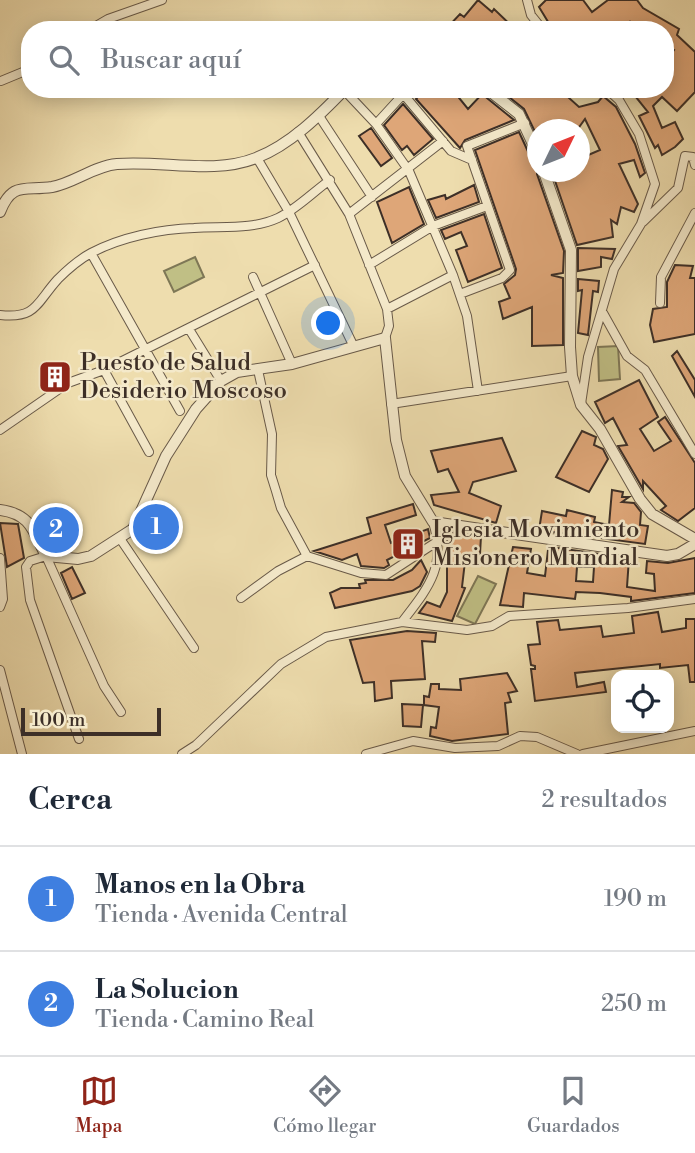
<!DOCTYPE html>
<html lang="es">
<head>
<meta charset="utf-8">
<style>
  :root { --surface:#fff; --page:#f2f2f3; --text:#1f2937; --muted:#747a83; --line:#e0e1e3; --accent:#8f2418 }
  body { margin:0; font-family:"Libre Bodoni",serif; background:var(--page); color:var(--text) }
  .controls { position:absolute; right:21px; bottom:21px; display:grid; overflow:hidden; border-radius:14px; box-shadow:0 4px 18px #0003 }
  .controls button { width:63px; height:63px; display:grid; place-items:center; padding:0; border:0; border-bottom:2px solid var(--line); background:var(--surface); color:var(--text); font:35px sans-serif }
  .compass { position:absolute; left:527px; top:119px; width:63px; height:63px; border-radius:50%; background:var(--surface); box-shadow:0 4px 18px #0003; rotate:47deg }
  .scale { position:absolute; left:21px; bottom:18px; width:140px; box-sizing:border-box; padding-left:7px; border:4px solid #3d2f27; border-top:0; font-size:19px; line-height:24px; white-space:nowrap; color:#3d2f27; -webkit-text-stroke:5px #f4e9ca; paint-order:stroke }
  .you { position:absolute; left:329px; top:324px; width:24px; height:24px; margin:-18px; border:5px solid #fff; border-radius:50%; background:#1a73e8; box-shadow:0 0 0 10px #1a73e833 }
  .badge { display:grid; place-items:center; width:46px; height:46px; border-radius:50%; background:var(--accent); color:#fff; font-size:23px; font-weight:700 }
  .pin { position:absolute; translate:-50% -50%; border:4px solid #fff; box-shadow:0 2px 7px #0006 }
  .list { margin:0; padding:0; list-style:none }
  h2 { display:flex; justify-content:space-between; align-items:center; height:91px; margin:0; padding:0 28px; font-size:30px }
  h2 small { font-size:23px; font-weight:400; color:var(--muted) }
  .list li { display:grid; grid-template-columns:46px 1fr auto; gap:21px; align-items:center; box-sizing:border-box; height:105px; padding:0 28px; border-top:2px solid var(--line) }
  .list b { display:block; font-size:26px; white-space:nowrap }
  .list p { margin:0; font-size:23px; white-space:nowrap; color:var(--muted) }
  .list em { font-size:23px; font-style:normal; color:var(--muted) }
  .icon { flex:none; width:38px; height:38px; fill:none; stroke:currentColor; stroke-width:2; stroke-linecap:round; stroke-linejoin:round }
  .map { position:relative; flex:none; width:695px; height:754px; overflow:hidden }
  .search { position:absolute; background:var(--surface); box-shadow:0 4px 18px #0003; left:21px; right:21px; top:21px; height:77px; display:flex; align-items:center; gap:18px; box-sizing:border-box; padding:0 24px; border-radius:28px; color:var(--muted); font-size:26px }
  .sheet { height:301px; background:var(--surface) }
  nav { display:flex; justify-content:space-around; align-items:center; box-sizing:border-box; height:98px; border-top:2px solid var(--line); background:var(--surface); font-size:19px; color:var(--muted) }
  nav a { display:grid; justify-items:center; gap:4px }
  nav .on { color:var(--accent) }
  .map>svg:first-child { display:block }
  .pitch { fill:#c0bf85; stroke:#7e7756; stroke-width:2 }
  .building { fill:#dea678; stroke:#3d2f27; stroke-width:2; fill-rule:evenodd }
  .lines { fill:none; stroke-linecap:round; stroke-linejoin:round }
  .minor-casing { stroke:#695a49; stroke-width:10 }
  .tertiary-casing { stroke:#695a49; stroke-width:12 }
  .minor { stroke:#f4e9ca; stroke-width:8 }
  .tertiary { stroke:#f4e9ca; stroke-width:10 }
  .labels { text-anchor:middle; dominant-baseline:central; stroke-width:5; stroke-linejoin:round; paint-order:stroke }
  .poi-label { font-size:24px; fill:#3d2f27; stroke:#f4e9ca; text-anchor:start }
</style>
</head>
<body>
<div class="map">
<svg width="695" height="754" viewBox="0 0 695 754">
  <rect width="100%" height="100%" fill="#eeddae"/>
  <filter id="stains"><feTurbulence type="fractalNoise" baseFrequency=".00286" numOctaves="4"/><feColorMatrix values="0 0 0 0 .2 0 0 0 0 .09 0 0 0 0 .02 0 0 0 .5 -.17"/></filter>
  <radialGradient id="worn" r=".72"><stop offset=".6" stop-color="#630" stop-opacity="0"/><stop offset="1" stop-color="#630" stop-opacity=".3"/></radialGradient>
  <path class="pitch" d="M 195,257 L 204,277 L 174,292 L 164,271 Z
    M 618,346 L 620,379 L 599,381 L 598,347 Z
    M 478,576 L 496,584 L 475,624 L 457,616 Z"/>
  <path class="building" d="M 478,0 L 492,12 L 494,9 L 516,30 L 445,30 L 460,14 L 464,17 Z
    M 546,0 L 583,0 L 592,12 L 608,0 L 637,0 L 643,8 L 679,29 L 677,35 L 695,52 L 695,92 L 677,111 L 662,97 L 653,106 L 662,128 L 675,122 L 683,139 L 675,147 L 662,155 L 658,145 L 655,148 L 639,116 L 648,112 L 635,96 L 644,89 L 665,89 L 665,62 L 674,50 L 665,44 L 665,30 L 635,30 L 630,22 L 625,30 L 553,30 L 539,7 Z
    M 432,89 L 458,89 L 455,93 L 468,109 L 482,94 L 514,120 L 465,140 L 460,148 L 416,99 L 424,90 L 428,94 Z
    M 499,89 L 577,89 L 569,98 L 579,107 L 598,102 L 603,96 L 616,107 L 635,144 L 645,173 L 640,177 L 634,160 L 619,164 L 638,204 L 634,212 L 621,207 L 617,224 L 611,220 L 613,237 L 577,245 L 552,172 L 579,172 L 579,159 L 600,150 L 585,119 L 577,130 L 537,130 L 537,136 L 524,109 Z
    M 403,104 L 433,139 L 414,155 L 407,146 L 402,150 L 384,125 Z
    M 371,128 L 392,158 L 381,166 L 359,136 Z
    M 519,132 L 531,158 L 537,162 L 537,174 L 564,251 L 563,273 L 551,275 L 563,278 L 563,345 L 532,346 L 532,307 L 503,319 L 499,302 L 510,298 L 504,284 L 515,275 L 516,269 L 475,150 Z
    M 474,185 L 479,202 L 436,218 L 428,200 L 445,195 L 446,199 Z
    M 409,187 L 424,224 L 392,243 L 377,202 Z
    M 484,214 L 502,268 L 468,282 L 456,250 L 467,246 L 461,232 L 445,239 L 441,230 Z
    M 578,248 L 615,249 L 612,259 L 601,257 L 601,267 L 578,271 Z
    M 675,265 L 693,266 L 690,278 L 695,278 L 695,334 L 654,342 L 650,325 L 653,309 L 667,307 L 667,282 Z
    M 578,279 L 599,281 L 598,292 L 593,291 L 588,335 L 578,333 L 582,290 L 578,291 Z
    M 677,351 L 695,380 L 695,397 L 672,356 Z
    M 639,380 L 658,417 L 640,429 L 654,451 L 671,441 L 658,422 L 665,417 L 695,463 L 695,508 L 678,521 L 661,510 L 666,506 L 643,481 L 643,489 L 618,446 L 627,445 L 613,418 L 605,423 L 595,402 Z
    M 582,431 L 596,437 L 594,445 L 603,449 L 608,459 L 589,492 L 556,477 Z
    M 502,438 L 516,471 L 473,482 L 469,493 L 501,506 L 496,523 L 434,505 L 431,495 L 459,492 L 448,469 L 438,472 L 431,451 Z
    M 612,490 L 623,492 L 622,497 L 629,497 L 622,502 L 634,503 L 641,512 L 640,525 L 648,526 L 645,544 L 539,530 L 542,511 L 566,516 L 567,510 L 595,517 L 594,522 L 609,525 Z
    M 413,504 L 416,515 L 385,525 L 391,543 L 428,529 L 430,538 L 387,560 L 389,565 L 384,568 L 361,566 L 357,554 L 342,560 L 314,551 L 371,533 L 367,518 Z
    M 169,508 L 174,516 L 165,521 L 168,525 L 161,529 L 166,538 L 158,543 L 145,522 Z
    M 62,515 L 73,528 L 48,542 L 42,531 Z
    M 0,523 L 18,524 L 24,558 L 7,567 Z
    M 450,532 L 481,536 L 480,554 L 466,553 L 462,587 L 465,588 L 452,621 L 419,613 L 427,602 L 440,607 L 447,592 L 447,539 Z
    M 513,547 L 531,549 L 527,573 L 545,576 L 548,550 L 551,547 L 629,558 L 627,587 L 655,591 L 654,574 L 646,573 L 647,561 L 668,563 L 695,558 L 695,593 L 631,601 L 631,597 L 600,593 L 576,592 L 575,599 L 524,593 L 523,607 L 500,605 ZM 577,567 L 594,567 L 593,582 L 576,581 Z
    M 421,560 L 427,572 L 420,586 L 412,591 L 335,608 L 330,593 L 341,588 L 360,588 L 359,584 L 366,583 L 365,580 L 393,580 L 412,570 Z
    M 72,567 L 85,593 L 72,599 L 61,573 Z
    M 658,612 L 662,632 L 686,628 L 686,619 L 695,619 L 695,682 L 690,682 L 688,665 L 660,668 L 660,664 L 575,673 L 577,687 L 604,682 L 606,692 L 535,701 L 531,669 L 535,669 L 535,666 L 531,665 L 528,645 L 540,644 L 537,622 L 558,620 L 560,630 L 601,626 L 603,637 L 634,633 L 632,616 Z
    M 407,631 L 436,633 L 435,642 L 422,641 L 425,679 L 391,681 L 392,698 L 375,701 L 374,682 L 363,683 L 350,640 Z
    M 507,673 L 517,691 L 508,693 L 511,702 L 505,703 L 508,734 L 452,741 L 430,736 L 431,727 L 436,728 L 439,707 L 424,705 L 424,696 L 429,697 L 431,684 L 439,684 L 439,689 L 461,690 L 460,679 Z
    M 402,704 L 423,705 L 421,727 L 403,726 Z"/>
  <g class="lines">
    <defs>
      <path id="minor" d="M 527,0 L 531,15 L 543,30
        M 89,30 L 108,19 L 162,0
        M 1,81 L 30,69
        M 399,89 L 451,151 L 472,160
        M 344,90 L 376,124 L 409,171 L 453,275 L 467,316 L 478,391
        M 319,116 L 372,197
        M 376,124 L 408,89
        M 298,132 L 349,214 L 387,309 L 389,326 L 385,338
        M 257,158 L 289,212 L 354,347
        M 349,214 L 443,141
        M 643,222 L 678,188 L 685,156 L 693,157 L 695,165
        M 91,253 L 180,411
        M 369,265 L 433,226 L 487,206
        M 253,277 L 292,364
        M 460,294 L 502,278 L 510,270 L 467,146 L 525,123
        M 660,303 L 661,277 L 695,213
        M 387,309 L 453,275
        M 603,313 L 627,356 L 645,370 L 695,454
        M 0,315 C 37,319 36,303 58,279 C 67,270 80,259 91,253 C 121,237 161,229 194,228 C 222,226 252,230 278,218 C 297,209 313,192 330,180
        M 189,329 L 221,381
        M 104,370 L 149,452
        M 258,370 L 272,434 L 271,475 L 276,491 L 281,508 L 307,556 L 361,573 L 386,575 L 438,541
        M 391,404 L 572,376
        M 581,404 L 588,357 L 614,269 L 641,224 L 655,184 L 639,134 L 619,100 L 607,89
        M 0,430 L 68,383 L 104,370 L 315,265
        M 121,540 L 194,648
        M 0,558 L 3,599 L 0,607
        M 241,598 L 278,571 L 307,556
        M 402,622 C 428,588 447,567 433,522
        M 0,670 L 22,754
        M 79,739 L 30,600 L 26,567 L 30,561 L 46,556 L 104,686 L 121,712
        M 182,754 L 196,745 L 281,664 L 326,637 L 402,622 L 467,630 L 492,626 L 509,616 L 628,608 L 695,599
        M 366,754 L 413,741 L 455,748 L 498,746 L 520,736 L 537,737 L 577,754
        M 583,754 L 695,731"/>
      <path id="tertiary" d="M 487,89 L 519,114 L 538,155
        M 544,172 L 571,250 L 570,347 L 572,376 L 581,405 L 600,429 L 640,499 L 652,514 L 695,539
        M 0,212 C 12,181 25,191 52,187 C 74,183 94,166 117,164 C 162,160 214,175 256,158 C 290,145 320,115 345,89
        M 0,510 C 31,514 33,531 46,556 L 78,559 L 91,556 L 133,529 L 166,456 L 196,409 L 221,381 L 237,372 L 292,364 L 385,338 L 396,440 L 405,476 L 433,522 L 667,556 L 678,554 L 695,544"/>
    </defs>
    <use href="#minor" class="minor-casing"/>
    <use href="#tertiary" class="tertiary-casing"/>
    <use href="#minor" class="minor"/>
    <use href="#tertiary" class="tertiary"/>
  </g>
  <defs>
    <symbol id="building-square" viewBox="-11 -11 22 22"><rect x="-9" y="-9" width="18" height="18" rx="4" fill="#8f2418" stroke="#f4e9ca"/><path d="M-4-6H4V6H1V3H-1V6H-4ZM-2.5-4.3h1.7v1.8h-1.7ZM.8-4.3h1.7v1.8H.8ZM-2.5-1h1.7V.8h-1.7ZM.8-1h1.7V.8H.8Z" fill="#fff"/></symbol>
  </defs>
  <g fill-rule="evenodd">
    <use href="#building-square" x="36" y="358" width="38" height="38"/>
    <use href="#building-square" x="389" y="525" width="38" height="38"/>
  </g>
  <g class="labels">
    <g class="poi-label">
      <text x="80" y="363">Puesto de Salud<tspan x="80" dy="28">Desiderio Moscoso</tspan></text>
      <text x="432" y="530">Iglesia Movimiento<tspan x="432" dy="28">Misionero Mundial</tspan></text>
    </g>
  </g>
  <rect width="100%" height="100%" filter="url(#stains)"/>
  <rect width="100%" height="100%" fill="url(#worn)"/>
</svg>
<div class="controls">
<button><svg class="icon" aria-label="locate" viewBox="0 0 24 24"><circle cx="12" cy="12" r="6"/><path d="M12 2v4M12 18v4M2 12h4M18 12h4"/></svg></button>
</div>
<svg class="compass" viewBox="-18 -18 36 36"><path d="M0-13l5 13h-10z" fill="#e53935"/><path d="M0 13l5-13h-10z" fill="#747a83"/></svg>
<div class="scale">100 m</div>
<div class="you"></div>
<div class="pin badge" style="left:156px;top:527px;background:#3f7fe0">1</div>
<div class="pin badge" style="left:56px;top:530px;background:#3f7fe0">2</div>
<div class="search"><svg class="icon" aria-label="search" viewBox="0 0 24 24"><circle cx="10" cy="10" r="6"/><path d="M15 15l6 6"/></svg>Buscar aquí</div>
</div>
<section class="sheet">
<h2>Cerca<small>2 resultados</small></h2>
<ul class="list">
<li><span class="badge" style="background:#3f7fe0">1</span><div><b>Manos en la Obra</b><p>Tienda · Avenida Central</p></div><em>190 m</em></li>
<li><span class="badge" style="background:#3f7fe0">2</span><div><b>La Solucion</b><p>Tienda · Camino Real</p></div><em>250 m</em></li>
</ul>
</section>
<nav>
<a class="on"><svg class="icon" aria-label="map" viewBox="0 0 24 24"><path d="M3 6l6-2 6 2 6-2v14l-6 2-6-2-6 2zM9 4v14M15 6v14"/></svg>Mapa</a>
<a><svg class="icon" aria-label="directions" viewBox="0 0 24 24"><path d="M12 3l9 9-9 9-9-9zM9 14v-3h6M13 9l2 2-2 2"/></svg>Cómo llegar</a>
<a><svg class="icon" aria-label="saved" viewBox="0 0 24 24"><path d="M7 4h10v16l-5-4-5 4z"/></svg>Guardados</a>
</nav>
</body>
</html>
